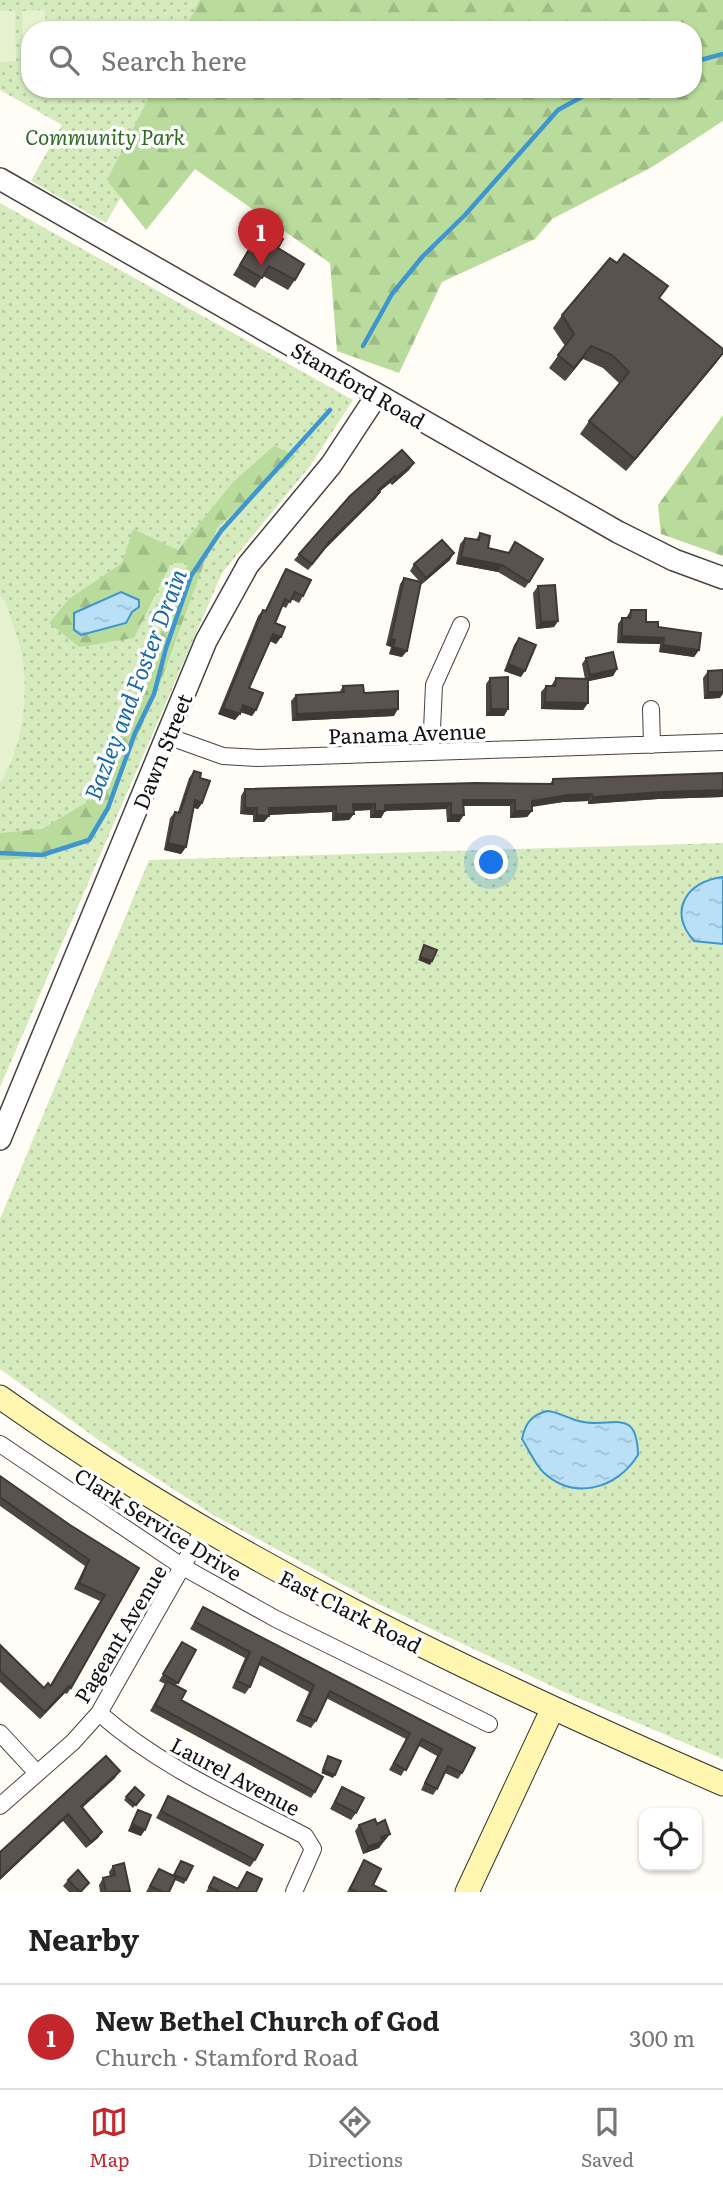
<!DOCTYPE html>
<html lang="en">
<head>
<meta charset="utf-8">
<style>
  :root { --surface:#fff; --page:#f2f2f2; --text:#222; --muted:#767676; --line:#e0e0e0; --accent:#c4262e }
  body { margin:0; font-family:Literata,serif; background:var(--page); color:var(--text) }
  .controls { position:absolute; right:21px; bottom:21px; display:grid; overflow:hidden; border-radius:14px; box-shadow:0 2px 5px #0004 }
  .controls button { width:63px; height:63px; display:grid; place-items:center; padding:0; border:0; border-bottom:2px solid var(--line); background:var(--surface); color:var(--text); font:35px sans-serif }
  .you { position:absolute; left:492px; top:863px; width:24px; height:24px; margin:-18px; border:5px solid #fff; border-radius:50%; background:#1a73e8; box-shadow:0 0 0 10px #1a73e833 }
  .badge { display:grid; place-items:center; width:46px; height:46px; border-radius:50%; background:var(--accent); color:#fff; font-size:23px; font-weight:700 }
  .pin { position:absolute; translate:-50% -58px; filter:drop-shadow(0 2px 4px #0008) }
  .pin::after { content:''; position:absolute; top:37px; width:24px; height:21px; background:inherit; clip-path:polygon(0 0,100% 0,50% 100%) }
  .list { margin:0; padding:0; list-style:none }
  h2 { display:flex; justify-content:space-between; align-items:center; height:91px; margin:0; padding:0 28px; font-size:30px }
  h2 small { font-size:23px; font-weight:400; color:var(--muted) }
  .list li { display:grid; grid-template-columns:46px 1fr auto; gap:21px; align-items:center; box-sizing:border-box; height:105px; padding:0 28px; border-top:2px solid var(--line) }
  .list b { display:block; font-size:26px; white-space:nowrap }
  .list p { margin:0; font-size:23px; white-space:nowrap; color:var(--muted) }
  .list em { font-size:23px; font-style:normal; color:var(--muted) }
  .icon { flex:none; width:38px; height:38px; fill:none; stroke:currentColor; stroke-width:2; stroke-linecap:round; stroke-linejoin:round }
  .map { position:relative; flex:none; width:723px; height:1892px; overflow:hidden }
  .search { position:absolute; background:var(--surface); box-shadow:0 2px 5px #0004; left:21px; right:21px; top:21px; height:77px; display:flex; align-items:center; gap:18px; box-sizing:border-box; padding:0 24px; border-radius:28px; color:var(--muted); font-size:26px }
  .sheet { height:196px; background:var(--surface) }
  nav { display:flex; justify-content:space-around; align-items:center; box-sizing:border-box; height:98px; border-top:2px solid var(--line); background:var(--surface); font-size:19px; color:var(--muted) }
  nav a { display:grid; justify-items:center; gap:4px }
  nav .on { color:var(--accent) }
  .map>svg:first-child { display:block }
  .green { fill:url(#green-dots) }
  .forest { fill:url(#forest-firs) }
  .pitch { fill:#e6f2cf }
  .water { fill:url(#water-ripples); stroke:#3f96cf; stroke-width:2 }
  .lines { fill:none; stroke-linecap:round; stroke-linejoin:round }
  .stream { stroke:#3f96cf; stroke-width:4.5 }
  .minor-casing { stroke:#444; stroke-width:18 }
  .tertiary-casing { stroke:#444; stroke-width:24 }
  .secondary-casing { stroke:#333; stroke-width:25 }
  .minor { stroke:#fff; stroke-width:16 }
  .tertiary { stroke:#fff; stroke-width:21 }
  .secondary { stroke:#fff6b0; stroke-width:23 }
  .wall { fill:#4d4742 }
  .shaded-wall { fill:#3f3936 }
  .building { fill:#5a524d; stroke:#3f3936; stroke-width:2 }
  .labels { text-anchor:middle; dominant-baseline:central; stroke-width:7; stroke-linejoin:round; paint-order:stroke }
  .park-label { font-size:21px; font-style:italic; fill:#2f6b1f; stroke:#fff }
  .street-label { font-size:21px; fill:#111; stroke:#fff }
  .water-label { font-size:23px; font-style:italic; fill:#1768a6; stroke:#fff }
</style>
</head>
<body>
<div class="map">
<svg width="723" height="1892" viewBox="0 0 723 1892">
  <defs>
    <pattern id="green-dots" width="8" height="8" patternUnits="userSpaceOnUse" patternTransform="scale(1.75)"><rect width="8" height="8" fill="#d5ebbd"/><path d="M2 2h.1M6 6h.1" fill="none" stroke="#b6c8a1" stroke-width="1.8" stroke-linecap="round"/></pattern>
    <pattern id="forest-firs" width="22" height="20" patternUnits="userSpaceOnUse" patternTransform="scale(1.75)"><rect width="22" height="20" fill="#b9dc9c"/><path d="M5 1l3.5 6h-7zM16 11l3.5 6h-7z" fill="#9ebc85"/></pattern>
    <pattern id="water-ripples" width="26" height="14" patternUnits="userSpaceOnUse" patternTransform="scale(1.75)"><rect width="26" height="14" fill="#b9e0f7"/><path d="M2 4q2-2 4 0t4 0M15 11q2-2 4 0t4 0" fill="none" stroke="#9ebfd3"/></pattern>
  </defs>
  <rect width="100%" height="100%" fill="#fffdf5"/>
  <path class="green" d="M 0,0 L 235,0 L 218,30 L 30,30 L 30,89 L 183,89 L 106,223 L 31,181 L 62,125 L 0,90 Z
    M 0,203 L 353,400 L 310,466 L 222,573 L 0,1087 Z
    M 723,843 L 723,1759 L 564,1692 L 379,1604 L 215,1516 L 114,1451 L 0,1369 L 0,1219 L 149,860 Z"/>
  <path class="forest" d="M 200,0 L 723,0 L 723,121 L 652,167 L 552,219 L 535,239 L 442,282 L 399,373 L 337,351 L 330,263 L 195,169 L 146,230 L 107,180 L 153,89 L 693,89 L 693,30 L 184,30 Z
    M 723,415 L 723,556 L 661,534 L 658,505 Z
    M 274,446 L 296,456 L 217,528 L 159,686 L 94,838 L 31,858 L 0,860 L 0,833 L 42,829 L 92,799 L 188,563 L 171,563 L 134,638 L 79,647 L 49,623 L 69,599 L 122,563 L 133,529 L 178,550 L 233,482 Z"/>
  <path class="pitch" d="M 45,10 L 46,30 L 30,30 L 30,61 L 24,61 L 22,11 Z
    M 0,11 L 15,11 L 16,61 L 0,62 Z
    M 0,596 L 6,603 C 12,622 20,642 23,661 C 28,701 22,749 0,783 Z"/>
  <path class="water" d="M 121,592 L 139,600 L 139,607 L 132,612 L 126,623 L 81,635 L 74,630 L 74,613 Z
    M 723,877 L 723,944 L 694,941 C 667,911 687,881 723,877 Z
    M 547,1411 C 559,1412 567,1418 579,1421 C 610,1430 637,1404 638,1455 C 617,1489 574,1501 543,1472 C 535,1464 529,1450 522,1439 C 525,1424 531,1415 547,1411 Z"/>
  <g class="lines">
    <path class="stream" d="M 693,62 L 723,54
      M 363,346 L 392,294 L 423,256 L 465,215 L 558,110 L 596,89
      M 0,853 L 42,855 L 89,840 L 108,808 L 135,733 L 154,694 L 166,648 L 191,576 L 221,531 L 330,410"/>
    <defs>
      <path id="minor" d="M 651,709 L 652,745
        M 167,736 L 223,756 L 258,758 L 723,742
        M 431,752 L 434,685 L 461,625
        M 0,1444 L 183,1567 L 276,1619 L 489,1724
        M 99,1713 C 159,1766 234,1799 305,1836 L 313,1849 L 294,1892
        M 0,1733 L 37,1773
        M 0,1806 L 73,1742 L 99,1713 L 203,1530"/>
      <path id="tertiary" d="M 0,179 L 618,532 L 674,560 L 723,578
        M 0,1139 L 206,641 L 248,565 L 331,465 L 377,395"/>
      <path id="secondary" d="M 0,1397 C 228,1559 468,1673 723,1784
        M 467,1892 L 552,1710"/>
    </defs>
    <use href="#minor" class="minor-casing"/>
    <use href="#tertiary" class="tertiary-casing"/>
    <use href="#secondary" class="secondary-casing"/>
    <use href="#minor" class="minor"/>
    <use href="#tertiary" class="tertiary"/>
    <use href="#secondary" class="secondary"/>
  </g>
  <path class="wall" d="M 262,227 L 278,248 L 295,280 L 288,290 L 263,276 L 255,288 L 233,275 Z
    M 659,299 L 716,363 L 626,471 L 580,434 L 589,421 L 620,384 L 603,368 L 583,359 L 565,381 L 549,368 L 565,346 L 553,328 L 562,315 Z
    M 414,463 L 409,470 L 392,485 L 390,483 L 380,491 L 376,498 L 326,548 L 308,570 L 294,560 L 350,496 Z
    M 480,533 L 488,548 L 529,582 L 525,588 L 498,572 L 456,564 L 460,544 L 465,538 L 476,540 Z
    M 450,560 L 422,584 L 421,584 L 402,657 L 389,654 L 391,647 L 386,645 L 400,584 L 404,578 L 419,581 L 410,571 L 414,564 Z
    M 286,569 L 303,596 L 299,603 L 291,599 L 286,608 L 282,606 L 275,623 L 281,637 L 276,644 L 270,641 L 249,688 L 256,710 L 252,716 L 240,712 L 235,720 L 218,714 L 258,616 L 263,610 L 265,611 L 282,575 Z
    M 538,586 L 558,621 L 554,627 L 536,629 L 533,593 Z
    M 631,610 L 646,622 L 658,627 L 699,650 L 694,657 L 659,652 L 660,644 L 617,643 L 618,624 L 622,618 L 626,618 Z
    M 519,638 L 521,677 L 504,671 L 514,645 Z
    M 586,658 L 617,669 L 613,676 L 588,681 L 588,703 L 583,710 L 541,709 L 541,692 L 546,686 L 551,686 L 556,678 L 585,679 L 582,664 Z
    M 708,671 L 720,698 L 704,699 L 703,678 Z
    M 490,678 L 508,709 L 504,716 L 486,716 L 486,684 Z
    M 343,686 L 364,693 L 394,716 L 292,721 L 291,701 L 296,695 L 339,693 Z
    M 194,771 L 200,778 L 202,803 L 198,809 L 194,808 L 186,847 L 181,854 L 164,850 L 170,818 L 175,812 L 178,812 L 189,778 Z
    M 723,773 L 723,797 L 658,799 L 588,804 L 588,801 L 563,802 L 532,807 L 532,811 L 527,817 L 510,818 L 510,806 L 464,806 L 464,815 L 459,822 L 447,822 L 446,809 L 385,811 L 381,818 L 370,818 L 370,810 L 354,811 L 354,814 L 349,820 L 332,821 L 332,812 L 269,815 L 264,822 L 253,822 L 253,815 L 240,814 L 241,796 L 245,789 L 550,784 L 553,779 Z
    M 0,1476 L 70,1525 L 139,1568 L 71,1688 L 67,1694 L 65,1693 L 40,1719 L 0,1682 L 0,1645 L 44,1688 L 50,1685 L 100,1601 L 74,1589 L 85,1566 L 0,1506 Z
    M 203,1607 L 475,1748 L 462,1773 L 458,1779 L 445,1773 L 437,1789 L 433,1795 L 421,1790 L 437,1756 L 419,1746 L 401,1776 L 389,1770 L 406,1739 L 326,1698 L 316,1721 L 311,1728 L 296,1721 L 309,1692 L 259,1665 L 250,1687 L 245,1694 L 232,1688 L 245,1658 L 190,1629 Z
    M 182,1642 L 196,1650 L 176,1685 L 181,1700 L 315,1792 L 311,1798 L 150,1711 L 165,1684 L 159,1681 Z
    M 115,1778 L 82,1808 L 102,1832 L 98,1838 L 86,1848 L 63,1821 L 0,1852 Z
    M 135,1787 L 144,1795 L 133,1808 L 124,1800 Z
    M 342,1787 L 356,1813 L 351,1820 L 330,1809 Z
    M 168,1796 L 255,1860 L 250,1867 L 156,1818 Z
    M 138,1810 L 141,1836 L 128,1831 L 134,1817 Z
    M 377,1824 L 390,1834 L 379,1848 L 363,1854 L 355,1831 L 359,1825 Z
    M 364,1860 L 373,1885 L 387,1892 L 347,1892 Z
    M 181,1861 L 186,1880 L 184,1884 L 175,1880 L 169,1892 L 146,1892 L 159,1869 L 173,1876 Z
    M 113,1866 L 130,1892 L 100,1892 L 99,1885 L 103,1878 L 110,1877 L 109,1872 Z
    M 247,1872 L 256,1892 L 206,1892 L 214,1877 L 237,1888 Z
    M 68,1880 L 89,1883 L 82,1892 L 69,1892 L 63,1886 Z"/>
  <path class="shaded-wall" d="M 591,346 L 583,359 L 565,381 L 574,368 Z
    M 723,353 L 716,363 L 626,471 L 635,459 Z
    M 414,463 L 409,470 L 392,485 L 396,478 Z
    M 395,476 L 390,483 L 374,496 L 378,490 Z
    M 380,492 L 376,498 L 326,548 L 308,570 L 330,541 Z
    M 454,553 L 450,560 L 422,584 L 426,578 Z
    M 461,557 L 502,565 L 498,572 L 456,564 Z
    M 558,621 L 554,627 L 536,629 L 541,622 Z
    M 273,634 L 281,637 L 276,644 L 268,640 Z
    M 622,636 L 664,638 L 660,644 L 617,643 Z
    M 391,639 L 395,640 L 391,647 L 386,645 Z
    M 663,645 L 699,650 L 694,657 L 659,652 Z
    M 393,647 L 407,651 L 402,657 L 389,654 Z
    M 508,664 L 525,671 L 521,677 L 504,671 Z
    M 617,669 L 613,676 L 585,682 L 590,675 Z
    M 708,692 L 723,692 L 723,694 L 720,698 L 704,699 Z
    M 545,702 L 588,703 L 583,710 L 541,709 Z
    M 243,705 L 256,710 L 252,716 L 238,711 Z
    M 223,708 L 240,714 L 235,720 L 218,714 Z
    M 398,709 L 394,716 L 292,721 L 297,714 Z
    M 491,709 L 508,709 L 504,716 L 486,716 Z
    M 723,790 L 723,797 L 658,799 L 588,804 L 593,797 L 662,792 Z
    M 592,794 L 588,801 L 563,802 L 527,807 L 532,801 L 568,795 Z
    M 195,800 L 202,803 L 198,809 L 191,807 Z
    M 463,800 L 515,800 L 510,806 L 459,806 Z
    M 451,803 L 446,809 L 381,811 L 385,805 Z
    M 353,804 L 375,804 L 370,810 L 349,811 Z
    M 336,806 L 332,812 L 264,815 L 269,808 Z
    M 245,808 L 257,808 L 253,815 L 240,814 Z
    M 375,811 L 385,811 L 381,818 L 370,818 Z
    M 515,811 L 532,811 L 527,817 L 510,818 Z
    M 336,814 L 354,814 L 349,820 L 332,821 Z
    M 257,815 L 269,816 L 264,822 L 253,822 Z
    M 451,815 L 464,815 L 459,822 L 447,822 Z
    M 168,843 L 186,847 L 181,854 L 164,850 Z
    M 420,957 L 432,961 L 430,965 L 418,960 Z
    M 69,1686 L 65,1693 L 40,1719 L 45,1712 Z
    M 323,1770 L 335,1775 L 333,1778 L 321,1773 Z
    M 120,1771 L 115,1778 L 76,1813 L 81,1806 Z
    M 68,1814 L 63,1821 L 0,1880 L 0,1878 Z
    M 132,1824 L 145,1830 L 141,1836 L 128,1831 Z
    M 102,1832 L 98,1838 L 86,1848 L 91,1842 Z
    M 390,1834 L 385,1840 L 377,1843 L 381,1837 Z
    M 383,1841 L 379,1848 L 363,1854 L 368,1847 Z"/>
  <path class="building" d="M 262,227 L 283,239 L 278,248 L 304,264 L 295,280 L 269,266 L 262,278 L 240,265 Z
    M 624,254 L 668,286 L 659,298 L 723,349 L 723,353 L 635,459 L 589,421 L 629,372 L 612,355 L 591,346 L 574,368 L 558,355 L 574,334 L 562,315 L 610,258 L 617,263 Z
    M 402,450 L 414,463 L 396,478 L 395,476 L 378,490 L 380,492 L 330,541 L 312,564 L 299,554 L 350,496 Z
    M 480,533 L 490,536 L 488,548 L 509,553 L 515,542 L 543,559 L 529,582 L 502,565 L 461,557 L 465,538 L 479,540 Z
    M 442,540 L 454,553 L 426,578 L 414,564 Z
    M 286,569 L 311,580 L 303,596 L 295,592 L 290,602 L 285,599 L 275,623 L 285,627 L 281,637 L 273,634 L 249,688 L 263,693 L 256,710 L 243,705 L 240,714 L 223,708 L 263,610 L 266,611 Z
    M 404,578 L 421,582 L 407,651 L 393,647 L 395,640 L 391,639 Z
    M 555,585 L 558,621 L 541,622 L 538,586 Z
    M 631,610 L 646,610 L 646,622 L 658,622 L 658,627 L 701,633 L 699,650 L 663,645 L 664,638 L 622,636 L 622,618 L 630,618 Z
    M 519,638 L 536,645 L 525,671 L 508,664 Z
    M 613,652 L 617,669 L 590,675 L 586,658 Z
    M 723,670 L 723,692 L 708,692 L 708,671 Z
    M 508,677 L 508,709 L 491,709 L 490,678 Z
    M 556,678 L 588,679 L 588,703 L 545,702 L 546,686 L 555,686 Z
    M 363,685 L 364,693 L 398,691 L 398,709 L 297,714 L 296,695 L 344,692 L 343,686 Z
    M 194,771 L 201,773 L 200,778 L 210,781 L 202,803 L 195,800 L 186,847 L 168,843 L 175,812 L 180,813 Z
    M 723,773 L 723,790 L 662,792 L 593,797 L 592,794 L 568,795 L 532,801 L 532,811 L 515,811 L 515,800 L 463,800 L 464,815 L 451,815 L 451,803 L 385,805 L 385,811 L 375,811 L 375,804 L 353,804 L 354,814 L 336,814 L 336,806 L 269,808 L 269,816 L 257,815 L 257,808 L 245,808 L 245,789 L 476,783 L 553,784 L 553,779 Z
    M 424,945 L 437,950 L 432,961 L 420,957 Z
    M 0,1476 L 70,1525 L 139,1568 L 71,1688 L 69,1686 L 45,1712 L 0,1671 L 0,1645 L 44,1688 L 48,1683 L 51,1686 L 105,1595 L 79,1583 L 89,1560 L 0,1497 Z
    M 203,1607 L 475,1748 L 462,1773 L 448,1766 L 437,1789 L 425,1783 L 442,1749 L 422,1739 L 406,1770 L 394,1763 L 410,1733 L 330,1691 L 316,1721 L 301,1715 L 314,1685 L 262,1657 L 250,1687 L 237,1681 L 250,1652 L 195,1622 Z
    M 182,1642 L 196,1650 L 178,1683 L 163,1674 Z
    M 167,1681 L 186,1691 L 181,1700 L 323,1777 L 315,1792 L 155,1705 Z
    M 106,1756 L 120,1771 L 81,1806 L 102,1832 L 91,1842 L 68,1814 L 0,1878 L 0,1852 Z
    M 328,1756 L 341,1761 L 335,1775 L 323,1770 Z
    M 135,1787 L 144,1795 L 136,1805 L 126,1797 Z
    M 342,1787 L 364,1798 L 356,1813 L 335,1802 Z
    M 168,1796 L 263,1845 L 255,1860 L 161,1811 Z
    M 138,1810 L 151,1815 L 145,1830 L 132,1824 Z
    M 375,1819 L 377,1824 L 385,1820 L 390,1834 L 381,1837 L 383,1841 L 368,1847 L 359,1825 Z
    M 364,1860 L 381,1869 L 373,1885 L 387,1892 L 357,1892 L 350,1889 Z
    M 181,1861 L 193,1866 L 186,1880 L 174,1875 Z
    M 124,1863 L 130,1891 L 106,1892 L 103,1878 L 115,1875 L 113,1866 Z
    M 159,1869 L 176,1877 L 169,1892 L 163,1892 L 150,1886 Z
    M 78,1870 L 89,1883 L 80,1892 L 68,1880 Z
    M 247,1872 L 262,1879 L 256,1892 L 220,1892 L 209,1887 L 214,1877 L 238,1889 Z"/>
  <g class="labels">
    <g class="park-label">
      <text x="105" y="135">Community Park</text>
    </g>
    <g class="street-label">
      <text transform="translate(359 384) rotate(30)">Stamford Road</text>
      <text transform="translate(407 732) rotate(-2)">Panama Avenue</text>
      <text transform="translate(161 751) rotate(-68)">Dawn Street</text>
      <text transform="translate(159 1523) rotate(32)">Clark Service Drive</text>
      <text transform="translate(351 1610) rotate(27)">East Clark Road</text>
      <text transform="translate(119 1633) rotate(-59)">Pageant Avenue</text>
      <text transform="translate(236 1775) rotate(28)">Laurel Avenue</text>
    </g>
    <g class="water-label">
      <text transform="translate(134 684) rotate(-69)">Bazley and Foster Drain</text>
    </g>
  </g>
</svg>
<div class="controls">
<button><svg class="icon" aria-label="locate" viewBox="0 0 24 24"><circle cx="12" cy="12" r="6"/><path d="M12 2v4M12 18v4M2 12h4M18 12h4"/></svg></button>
</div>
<div class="you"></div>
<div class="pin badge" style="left:261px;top:266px">1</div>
<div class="search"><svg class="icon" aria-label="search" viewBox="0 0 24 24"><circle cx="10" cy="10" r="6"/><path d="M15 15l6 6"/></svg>Search here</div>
</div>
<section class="sheet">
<h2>Nearby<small></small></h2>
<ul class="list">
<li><span class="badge">1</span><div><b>New Bethel Church of God</b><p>Church · Stamford Road</p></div><em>300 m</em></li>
</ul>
</section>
<nav>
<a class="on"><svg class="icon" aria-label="map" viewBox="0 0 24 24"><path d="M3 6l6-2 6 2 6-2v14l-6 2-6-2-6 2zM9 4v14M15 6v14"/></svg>Map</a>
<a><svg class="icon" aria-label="directions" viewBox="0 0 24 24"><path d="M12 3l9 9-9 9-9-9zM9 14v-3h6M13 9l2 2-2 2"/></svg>Directions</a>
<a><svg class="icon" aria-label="saved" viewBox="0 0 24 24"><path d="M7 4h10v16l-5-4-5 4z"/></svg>Saved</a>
</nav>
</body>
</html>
